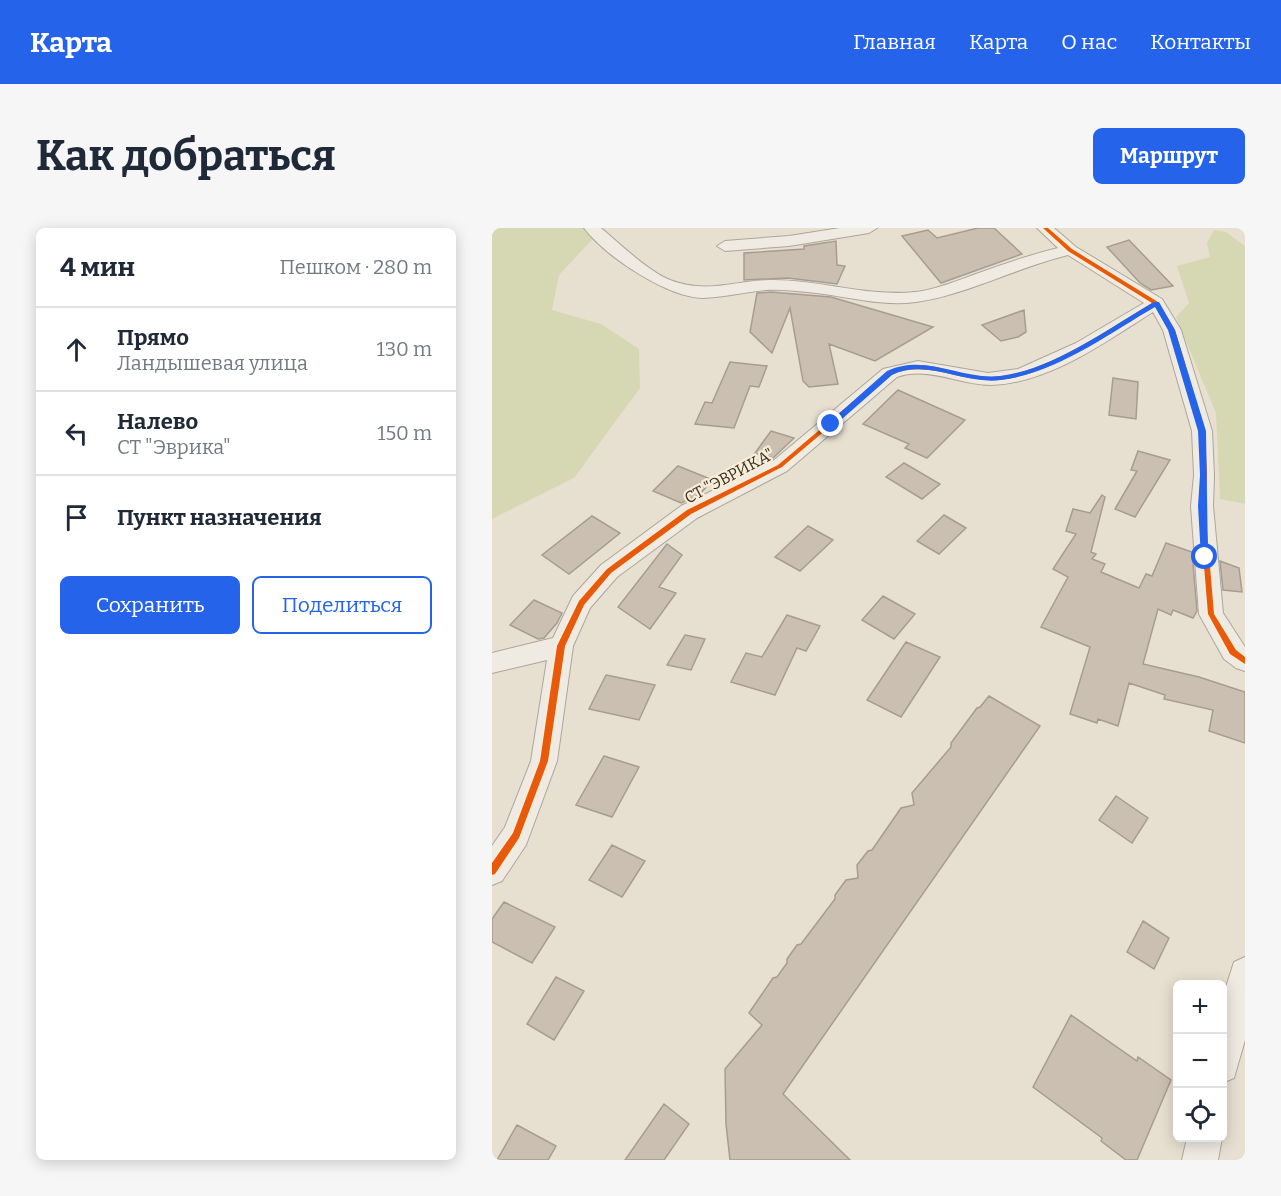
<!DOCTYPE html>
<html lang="ru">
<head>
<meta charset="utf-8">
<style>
  :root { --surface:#fff; --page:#f6f6f7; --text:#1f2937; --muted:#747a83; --line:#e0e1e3; --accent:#2563eb }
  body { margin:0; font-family:Bitter,serif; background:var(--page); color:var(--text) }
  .controls { position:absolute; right:18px; bottom:18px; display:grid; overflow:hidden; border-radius:9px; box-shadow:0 3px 15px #0003 }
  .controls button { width:54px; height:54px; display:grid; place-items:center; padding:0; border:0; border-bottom:2px solid var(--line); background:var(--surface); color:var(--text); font:30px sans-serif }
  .stop { position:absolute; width:18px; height:18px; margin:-14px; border:4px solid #2563eb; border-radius:50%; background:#fff }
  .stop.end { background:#2563eb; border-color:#fff; box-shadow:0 2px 6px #0008 }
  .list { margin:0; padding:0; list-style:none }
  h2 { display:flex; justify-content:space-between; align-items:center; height:78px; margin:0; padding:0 24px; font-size:26px }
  h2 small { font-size:20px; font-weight:400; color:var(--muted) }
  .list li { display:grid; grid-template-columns:39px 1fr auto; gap:18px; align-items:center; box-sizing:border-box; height:84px; padding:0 24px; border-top:2px solid var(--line) }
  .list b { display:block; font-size:22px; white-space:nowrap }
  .list p { margin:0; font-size:20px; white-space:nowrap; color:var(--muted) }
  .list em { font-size:20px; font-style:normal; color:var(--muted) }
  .actions { display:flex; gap:12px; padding:18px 24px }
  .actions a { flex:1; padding:14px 0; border:2px solid var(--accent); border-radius:9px; text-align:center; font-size:21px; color:var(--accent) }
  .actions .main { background:var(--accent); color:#fff }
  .icon { flex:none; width:33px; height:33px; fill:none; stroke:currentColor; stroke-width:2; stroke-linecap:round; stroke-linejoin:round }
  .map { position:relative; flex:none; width:753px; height:932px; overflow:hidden; border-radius:9px }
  header { display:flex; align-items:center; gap:36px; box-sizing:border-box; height:84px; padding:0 30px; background:var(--accent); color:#fff }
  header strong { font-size:28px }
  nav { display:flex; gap:33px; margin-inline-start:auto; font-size:21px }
  .intro { display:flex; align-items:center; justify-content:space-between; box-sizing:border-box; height:144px; padding:0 36px }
  h1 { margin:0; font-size:42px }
  .button { padding:15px 27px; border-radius:9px; background:var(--accent); color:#fff; font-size:21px; font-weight:700 }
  main { display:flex; gap:36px; padding:0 36px }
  aside { flex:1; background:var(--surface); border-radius:9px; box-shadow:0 3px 15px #0003 }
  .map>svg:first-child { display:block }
  .green { fill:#d6d7b3 }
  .building { fill:#cbbfb2; stroke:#a89c90; stroke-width:1.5 }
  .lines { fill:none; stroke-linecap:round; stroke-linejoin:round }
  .minor-casing { stroke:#ada599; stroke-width:2 }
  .minor { fill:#efebe3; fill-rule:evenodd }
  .cycleway-casing { stroke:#f7eed8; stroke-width:3 }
  .cycleway { fill:#e8590c; fill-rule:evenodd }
  .route { fill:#2563eb }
  .labels { text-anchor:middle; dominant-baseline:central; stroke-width:4.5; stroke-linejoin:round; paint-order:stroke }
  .street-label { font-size:16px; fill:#3d2e20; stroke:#f7eed8 }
</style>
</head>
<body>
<header>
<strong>Карта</strong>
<nav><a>Главная</a><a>Карта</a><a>О нас</a><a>Контакты</a></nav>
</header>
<div class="intro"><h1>Как добраться</h1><a class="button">Маршрут</a></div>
<main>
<aside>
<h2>4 мин<small>Пешком · 280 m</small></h2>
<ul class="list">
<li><svg class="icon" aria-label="ahead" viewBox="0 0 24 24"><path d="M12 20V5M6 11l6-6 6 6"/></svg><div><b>Прямо</b><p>Ландышевая улица</p></div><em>130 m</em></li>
<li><svg class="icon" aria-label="left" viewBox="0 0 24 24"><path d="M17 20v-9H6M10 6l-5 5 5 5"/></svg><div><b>Налево</b><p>СТ &quot;Эврика&quot;</p></div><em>150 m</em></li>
<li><svg class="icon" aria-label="arrive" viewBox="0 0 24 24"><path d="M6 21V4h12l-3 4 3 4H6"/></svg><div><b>Пункт назначения</b></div></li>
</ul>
<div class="actions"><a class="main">Сохранить</a><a>Поделиться</a></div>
</aside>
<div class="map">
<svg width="753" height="932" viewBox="0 0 753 932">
  <rect width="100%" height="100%" fill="#e7e0d1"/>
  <path class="green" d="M 0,0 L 111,0 L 67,47 L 60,82 L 109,96 L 147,121 L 148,160 L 82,250 L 0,291 Z
    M 722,2 L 734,4 L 753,18 L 753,276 L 728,271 L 724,185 L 684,89 L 697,75 L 685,38 L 718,29 L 715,15 Z"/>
  <path class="building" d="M 486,0 L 502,0 L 530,26 L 449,55 L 410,8 L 436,2 L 445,10 Z
    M 637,12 L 681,58 L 659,62 L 648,55 L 615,19 Z
    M 344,13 L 345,37 L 353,38 L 345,56 L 296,50 L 252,52 L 252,25 L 312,21 L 312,18 Z
    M 279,64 L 339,69 L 441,99 L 383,133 L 337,116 L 346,156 L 317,159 L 311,153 L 298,80 L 280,125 L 258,104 L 265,65 Z
    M 532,82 L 534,104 L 526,109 L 509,113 L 490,97 Z
    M 238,134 L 275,138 L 267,159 L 258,158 L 242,200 L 203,196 L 213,174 L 220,175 Z
    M 621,150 L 646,154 L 644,191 L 617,187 Z
    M 406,162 L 473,192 L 435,230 L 413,220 L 417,216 L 371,196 Z
    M 279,203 L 302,210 L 281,230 L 263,225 Z
    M 646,223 L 678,232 L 643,289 L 623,281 L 645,243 L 639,242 Z
    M 412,235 L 448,256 L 430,271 L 394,249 Z
    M 186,238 L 221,252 L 207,267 L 189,275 L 161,263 Z
    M 610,267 L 613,269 L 599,324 L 604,326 L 600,331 L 613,336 L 609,344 L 647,360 L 654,346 L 660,348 L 674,315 L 700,324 L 705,383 L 701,390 L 681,382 L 679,387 L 666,381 L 651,436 L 707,449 L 753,464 L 753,515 L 717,503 L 721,482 L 672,471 L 673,467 L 637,455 L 626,498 L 606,491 L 605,495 L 578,486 L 598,419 L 549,399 L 576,349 L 561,341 L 584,306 L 574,303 L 581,281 L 598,285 Z
    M 452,287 L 474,300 L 447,326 L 425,313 Z
    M 100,288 L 128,305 L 77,346 L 50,327 Z
    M 316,298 L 341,312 L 308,343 L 283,329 Z
    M 175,316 L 190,327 L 167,359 L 184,365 L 158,401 L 126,379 Z
    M 728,333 L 747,340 L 750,364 L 731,362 Z
    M 391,368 L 423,386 L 402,411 L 370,392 Z
    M 42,372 L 70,385 L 65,395 L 52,410 L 46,411 L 18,397 Z
    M 295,387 L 328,398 L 314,423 L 305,420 L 283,467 L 239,454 L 254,425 L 270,429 Z
    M 193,407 L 213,411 L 199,442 L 175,437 Z
    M 414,414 L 448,429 L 409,489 L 375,472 Z
    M 114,447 L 163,457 L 147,492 L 97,481 Z
    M 497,468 L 548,498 L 291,866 L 358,932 L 238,932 L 234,896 L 233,841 L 270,797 L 257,785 L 281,750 L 285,749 L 295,735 L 295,731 L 305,717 L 309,716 L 343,671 L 343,667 L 354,652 L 366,650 L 365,637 L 376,623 L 380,622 L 409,580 L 422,577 L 420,565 L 459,519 L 459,515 L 485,480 L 488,479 Z
    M 112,528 L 147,539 L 120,589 L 84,577 Z
    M 624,568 L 656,590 L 640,615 L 607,592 Z
    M 120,617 L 153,633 L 130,669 L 97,652 Z
    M 12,674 L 63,699 L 40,735 L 0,714 L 0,691 Z
    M 651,693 L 677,710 L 662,741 L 635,724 Z
    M 64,749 L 92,763 L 62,812 L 35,796 Z
    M 579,787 L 645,833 L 646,829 L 679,852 L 645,932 L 634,932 L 609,913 L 610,910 L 541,859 Z
    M 172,876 L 197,896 L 172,932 L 133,932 Z
    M 25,897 L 64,918 L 56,932 L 5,932 Z"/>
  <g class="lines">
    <defs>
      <path id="minor" d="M 92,0 L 109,0 C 127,15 157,44 178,52 C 215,66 241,53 277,52 C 326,51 374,69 423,64 C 443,62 464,53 484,46 C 511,36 538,27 566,20 L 545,0 L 562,0 L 584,19 L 670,71 L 689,102 L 720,203 L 722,247 L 721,278 L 731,385 L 753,419 L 753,443 L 744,440 L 732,431 L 707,386 L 699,278 L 702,247 L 700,203 L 671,102 L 661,84 C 613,114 558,155 499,157 C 467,157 437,138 405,149 L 295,243 L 205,290 L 125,349 L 98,380 L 81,418 L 65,533 L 34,617 L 10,653 L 0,657 L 0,618 L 13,599 L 39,533 L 55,432 L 0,445 L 0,425 L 61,410 L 81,368 L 109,337 L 189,278 L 281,233 L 391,141 L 426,133 L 496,145 L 526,141 L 584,115 L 652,75 L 576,27 C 526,39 472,68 424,74 C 387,79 351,67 315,64 C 302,63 287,61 274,62 C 253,64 232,69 211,70 C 176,70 113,28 92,0 Z
        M 348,0 L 385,0 L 377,5 L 297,18 L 233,23 L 225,18 L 233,13 L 297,8 Z
        M 753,729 L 753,812 L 742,850 L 730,855 L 730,771 L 742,734 Z
        M 695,910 L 730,910 L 726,932 L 690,932 Z"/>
    </defs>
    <use href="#minor" class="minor-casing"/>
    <use href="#minor" class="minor"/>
    <defs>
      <path id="cycleway" d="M 551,0 L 556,0 L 580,21 L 666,74 L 683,102 L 713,203 L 715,247 L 713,278 L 722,386 L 744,422 L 753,429 L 753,436 L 738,426 L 716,386 L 707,278 L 709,247 L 707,203 L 677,102 L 663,78 C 619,104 548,155 496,152 C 460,151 437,133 400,146 L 290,239 L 199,286 L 119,345 L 92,377 L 73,418 L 56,533 L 27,610 L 3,646 L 0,647 L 0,635 L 21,605 L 48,533 L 65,418 L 87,373 L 115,341 L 195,282 L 286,237 L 396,144 C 406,140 416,137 427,137 C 452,138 475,150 500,149 C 553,147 615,102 660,75 L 576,23 Z"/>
    </defs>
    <use href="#cycleway" class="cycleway-casing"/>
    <use href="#cycleway" class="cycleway"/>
  </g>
  <path class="route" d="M 662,74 L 667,74 L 683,102 L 714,203 L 716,331 L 710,331 L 709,329 L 706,278 L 708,247 L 706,203 L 676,102 L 663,79 C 616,106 565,145 509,152 C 471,157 435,130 400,147 L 342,198 L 335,196 L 395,143 C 434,125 468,152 508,148 C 560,142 617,100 662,74 Z"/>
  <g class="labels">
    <g class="street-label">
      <text transform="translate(237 248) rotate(-28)">СТ "ЭВРИКА"</text>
    </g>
  </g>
</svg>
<div class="controls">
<button>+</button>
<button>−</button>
<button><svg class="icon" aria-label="locate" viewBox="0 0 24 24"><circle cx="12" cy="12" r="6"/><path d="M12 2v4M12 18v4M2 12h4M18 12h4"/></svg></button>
</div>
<div class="stop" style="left:713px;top:329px"></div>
<div class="stop end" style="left:339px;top:196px"></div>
</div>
</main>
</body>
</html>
